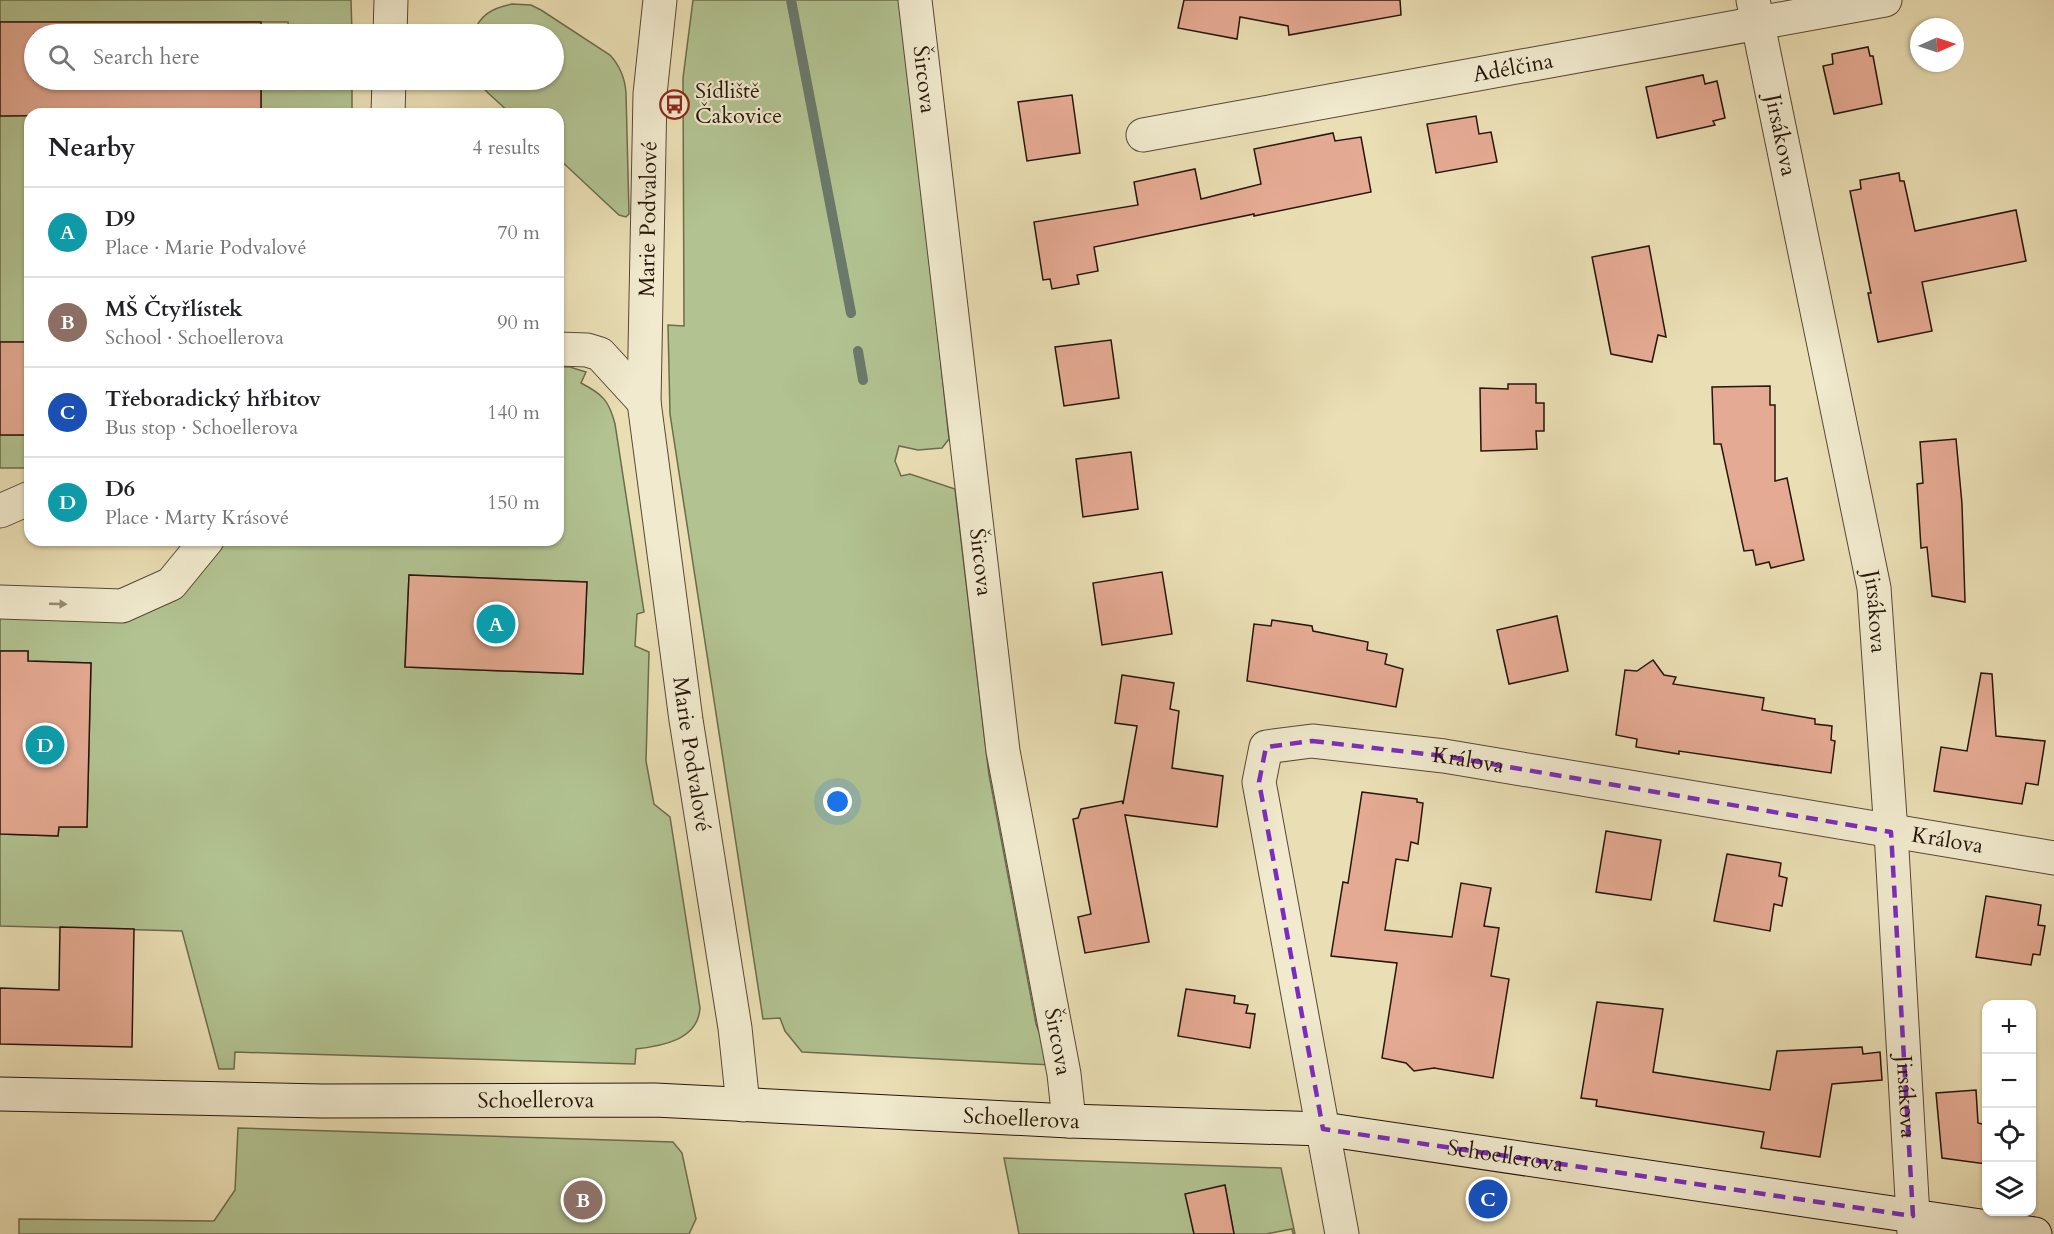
<!DOCTYPE html>
<html lang="en">
<head>
<meta charset="utf-8">
<style>
  :root { --surface:#fff; --page:#f6f6f6; --text:#202124; --muted:#757577; --line:#e0e0e0; --accent:#8f2418 }
  body { margin:0; font-family:Cardo,serif; background:var(--page); color:var(--text) }
  .controls { position:absolute; right:18px; bottom:18px; display:grid; overflow:hidden; border-radius:12px; box-shadow:0 2px 4px #0004 }
  .controls button { width:54px; height:54px; display:grid; place-items:center; padding:0; border:0; border-bottom:2px solid var(--line); background:var(--surface); color:var(--text); font:30px sans-serif }
  .compass { position:absolute; left:1910px; top:18px; width:54px; height:54px; border-radius:50%; background:var(--surface); box-shadow:0 2px 4px #0004; rotate:87deg }
  .you { position:absolute; left:838px; top:802px; width:21px; height:21px; margin:-15px; border:4px solid #fff; border-radius:50%; background:#1a73e8; box-shadow:0 0 0 9px #1a73e833 }
  .badge { display:grid; place-items:center; width:39px; height:39px; border-radius:50%; background:var(--accent); color:#fff; font-size:20px; font-weight:700 }
  .pin { position:absolute; translate:-50% -50%; border:3px solid #fff; box-shadow:0 2px 6px #0006 }
  .list { margin:0; padding:0; list-style:none }
  h2 { display:flex; justify-content:space-between; align-items:center; height:78px; margin:0; padding:0 24px; font-size:26px }
  h2 small { font-size:20px; font-weight:400; color:var(--muted) }
  .list li { display:grid; grid-template-columns:39px 1fr auto; gap:18px; align-items:center; box-sizing:border-box; height:90px; padding:0 24px; border-top:2px solid var(--line) }
  .list b { display:block; font-size:22px; white-space:nowrap }
  .list p { margin:0; font-size:20px; white-space:nowrap; color:var(--muted) }
  .list em { font-size:20px; font-style:normal; color:var(--muted) }
  .icon { flex:none; width:33px; height:33px; fill:none; stroke:currentColor; stroke-width:2; stroke-linecap:round; stroke-linejoin:round }
  .map { position:relative; flex:none; width:2054px; height:1234px; overflow:hidden }
  .search { position:absolute; background:var(--surface); box-shadow:0 2px 4px #0004; left:24px; top:24px; width:540px; height:66px; display:flex; align-items:center; gap:15px; box-sizing:border-box; padding:0 21px; border-radius:33px; color:var(--muted); font-size:22px }
  .panel { position:absolute; background:var(--surface); box-shadow:0 2px 4px #0004; left:24px; top:108px; width:540px; height:438px; border-radius:18px }
  .map>svg:first-child { display:block }
  .green { fill:#b2c291; stroke:#6c6c4d; stroke-width:1.5; fill-rule:evenodd }
  .lines { fill:none; stroke-linecap:round; stroke-linejoin:round }
  .stream { stroke:#6a796b; stroke-width:10 }
  .building { fill:#e5aa93; stroke:#261509; stroke-width:1.5 }
  .street-casing { stroke:#574734; stroke-width:35 }
  .secondary-casing { stroke:#261509; stroke-width:35 }
  .street { stroke:#f1eace; stroke-width:33 }
  .secondary { stroke:#f1eace; stroke-width:33 }
  .oneway { fill:#968a75 }
  .marked { fill:none; stroke:#7b2cbf; stroke-width:4.5; stroke-dasharray:12 8; stroke-linejoin:round }
  .labels { text-anchor:middle; dominant-baseline:central; stroke-width:4.5; stroke-linejoin:round; paint-order:stroke }
  .street-label { font-size:22px; fill:#261509; stroke:#f1eace }
  .poi-label { font-size:22px; fill:#261509; stroke:#f1eace; text-anchor:start }
</style>
</head>
<body>
<div class="map">
<svg width="2054" height="1234" viewBox="0 0 2054 1234">
  <rect width="100%" height="100%" fill="#eadeb4"/>
  <filter id="stains"><feTurbulence type="fractalNoise" baseFrequency=".00333" numOctaves="4"/><feColorMatrix values="0 0 0 0 .2 0 0 0 0 .09 0 0 0 0 .02 0 0 0 .5 -.17"/></filter>
  <radialGradient id="worn" r=".72"><stop offset=".6" stop-color="#630" stop-opacity="0"/><stop offset="1" stop-color="#630" stop-opacity=".3"/></radialGradient>
  <path class="green" d="M 0,0 L 351,0 L 352,34 L 289,34 L 288,22 L 0,22 Z
    M 693,0 L 902,0 L 949,439 L 942,448 L 918,450 L 899,446 L 895,461 L 901,476 L 910,474 L 955,489 L 989,775 L 1036,1024 L 1052,1065 L 802,1052 L 785,1031 L 780,1018 L 763,1019 L 670,414 L 668,325 L 684,326 L 683,78 Z
    M 512,4 L 531,5 L 541,10 L 610,55 C 620,66 625,78 626,93 L 629,214 L 626,217 L 619,215 L 558,158 L 558,114 L 511,114 L 487,92 L 477,80 L 554,80 L 554,34 L 472,34 C 481,15 491,8 512,4 Z
    M 261,80 L 352,80 L 352,114 L 261,114 Z
    M 30,115 L 30,342 L 0,342 L 0,116 Z
    M 558,367 L 570,367 L 586,372 L 581,383 C 602,394 609,400 615,424 L 644,612 L 637,614 L 635,646 L 649,652 L 646,761 L 654,804 L 670,817 L 700,1008 C 698,1040 662,1046 636,1049 L 635,1064 L 235,1052 L 234,1069 L 219,1069 L 182,931 L 0,926 L 0,834 L 58,836 L 59,827 L 87,827 L 91,663 L 28,661 L 28,651 L 0,651 L 0,607 L 127,610 L 222,540 L 558,540 ZM 409,575 L 587,582 L 583,674 L 405,667 Z
    M 0,435 L 30,435 L 30,468 L 0,468 Z
    M 238,1128 L 673,1142 L 682,1153 L 696,1219 L 689,1234 L 19,1234 L 19,1219 L 214,1221 L 235,1190 Z
    M 1004,1158 L 1281,1168 L 1295,1234 L 1293,1234 L 1292,1229 L 1266,1234 L 1234,1234 L 1225,1186 L 1186,1194 L 1194,1234 L 1019,1234 Z"/>
  <g class="lines">
    <path class="stream" d="M 791,0 L 851,313
      M 858,351 L 863,380"/>
  </g>
  <path class="building" d="M 1184,0 L 1400,0 L 1401,15 L 1289,35 L 1288,26 L 1240,17 L 1237,39 L 1178,28 Z
    M 0,22 L 261,22 L 261,34 L 34,34 L 34,80 L 261,80 L 261,114 L 0,116 Z
    M 1868,47 L 1870,56 L 1873,56 L 1882,104 L 1834,114 L 1823,66 L 1833,64 L 1832,54 Z
    M 1703,75 L 1705,84 L 1717,81 L 1725,118 L 1713,121 L 1715,125 L 1657,138 L 1646,87 Z
    M 1072,95 L 1080,153 L 1027,161 L 1018,102 Z
    M 1476,116 L 1479,134 L 1491,132 L 1497,162 L 1436,173 L 1427,124 Z
    M 1333,133 L 1335,141 L 1361,137 L 1371,192 L 1254,216 L 1254,214 L 1094,247 L 1098,271 L 1077,275 L 1079,284 L 1052,289 L 1050,279 L 1043,280 L 1034,222 L 1138,205 L 1134,182 L 1195,169 L 1201,199 L 1261,184 L 1254,149 Z
    M 1899,173 L 1900,181 L 1904,181 L 1915,231 L 2016,210 L 2026,261 L 1922,282 L 1932,331 L 1878,342 L 1868,293 L 1871,293 L 1850,191 L 1861,189 L 1860,180 Z
    M 1649,246 L 1666,337 L 1658,335 L 1652,362 L 1611,354 L 1592,257 Z
    M 1111,340 L 1119,398 L 1064,406 L 1055,347 Z
    M 0,342 L 30,342 L 30,435 L 0,435 Z
    M 1508,384 L 1536,384 L 1536,403 L 1544,403 L 1544,431 L 1536,431 L 1537,449 L 1481,451 L 1480,388 L 1508,389 Z
    M 1770,386 L 1770,405 L 1775,405 L 1775,481 L 1787,478 L 1804,560 L 1771,568 L 1769,562 L 1756,565 L 1753,550 L 1744,551 L 1721,444 L 1714,444 L 1712,387 Z
    M 1956,439 L 1962,504 L 1965,602 L 1932,596 L 1927,547 L 1921,548 L 1917,484 L 1923,483 L 1920,442 Z
    M 1131,452 L 1138,509 L 1083,517 L 1076,459 Z
    M 1162,572 L 1172,634 L 1102,645 L 1093,583 Z
    M 409,575 L 587,582 L 583,674 L 405,667 Z
    M 1557,616 L 1568,671 L 1509,684 L 1497,630 Z
    M 1272,620 L 1312,626 L 1313,631 L 1368,642 L 1367,650 L 1387,654 L 1385,664 L 1403,669 L 1396,707 L 1247,681 L 1254,624 L 1271,626 Z
    M 0,651 L 28,651 L 28,661 L 91,663 L 87,827 L 59,827 L 58,836 L 0,834 Z
    M 1653,660 L 1664,675 L 1676,677 L 1673,684 L 1764,698 L 1762,710 L 1815,719 L 1815,724 L 1832,726 L 1831,740 L 1835,741 L 1831,773 L 1679,751 L 1679,754 L 1636,747 L 1637,739 L 1616,735 L 1625,670 L 1637,671 Z
    M 1981,673 L 1992,674 L 1996,736 L 2045,741 L 2038,785 L 2026,783 L 2022,804 L 1934,791 L 1941,747 L 1967,751 Z
    M 1122,675 L 1174,683 L 1170,709 L 1179,711 L 1172,768 L 1223,776 L 1217,827 L 1125,815 L 1149,942 L 1085,953 L 1078,917 L 1091,914 L 1073,819 L 1078,818 L 1081,809 L 1122,801 L 1123,804 L 1137,726 L 1115,723 Z
    M 1362,792 L 1417,799 L 1417,802 L 1423,803 L 1418,844 L 1411,842 L 1408,861 L 1396,859 L 1385,930 L 1452,937 L 1461,883 L 1491,888 L 1484,926 L 1499,928 L 1491,976 L 1509,979 L 1493,1078 L 1434,1068 L 1414,1071 L 1406,1063 L 1382,1058 L 1397,963 L 1331,956 L 1343,882 L 1348,883 Z
    M 1606,831 L 1661,840 L 1651,900 L 1596,892 Z
    M 1727,854 L 1781,863 L 1779,876 L 1787,878 L 1782,906 L 1774,904 L 1770,931 L 1714,921 Z
    M 1986,896 L 2041,905 L 2038,925 L 2045,926 L 2040,955 L 2033,954 L 2031,965 L 1976,957 Z
    M 60,927 L 134,929 L 132,1047 L 0,1044 L 0,988 L 59,990 Z
    M 1186,989 L 1235,996 L 1234,1003 L 1248,1005 L 1246,1013 L 1255,1014 L 1250,1048 L 1178,1036 Z
    M 1597,1002 L 1663,1009 L 1653,1072 L 1770,1090 L 1777,1051 L 1862,1047 L 1863,1054 L 1880,1052 L 1882,1080 L 1832,1084 L 1820,1157 L 1761,1148 L 1764,1132 L 1596,1106 L 1597,1100 L 1581,1098 Z
    M 1976,1090 L 1978,1123 L 1986,1125 L 1986,1164 L 1942,1158 L 1936,1093 Z
    M 1225,1185 L 1234,1234 L 1194,1234 L 1185,1194 Z"/>
  <g class="lines">
    <defs>
      <g id="street">
        <path id="s1" d="M 660,0 L 650,94 L 644,402 L 686,720 L 735,1028 L 743,1105"/>
        <path id="s2" d="M 915,0 L 1003,751 L 1064,1074 L 1069,1121"/>
        <path id="s3" d="M 1753,0 L 1874,588 L 1891,832 L 1914,1234"/>
        <path d="M 390,34 L 391,0"/>
        <path d="M 388,114 L 389,80"/>
        <path id="s4" d="M 1143,135 L 1885,0"/>
        <path d="M 558,349 L 587,350 L 600,354 L 644,402"/>
        <path d="M 0,511 L 30,498"/>
        <path d="M 0,602 L 122,606 L 171,584 L 207,540"/>
        <path id="s5" d="M 1342,1234 L 1259,782 L 1266,747 L 1312,741 L 1444,756 L 2054,858"/>
      </g>
      <g id="secondary">
        <path id="s6" d="M 0,1094 L 322,1101 L 655,1100 L 1069,1121 L 1323,1129 L 2035,1234"/>
      </g>
    </defs>
    <use href="#street" class="street-casing"/>
    <use href="#secondary" class="secondary-casing"/>
    <use href="#street" class="street"/>
    <use href="#secondary" class="secondary"/>
  </g>
  <defs><path id="oneway-solid" d="M-6-.8H1V-3.2L6.5 0L1 3.2V.8H-6Z" transform="scale(1.5)"/></defs>
  <use class="oneway" href="#oneway-solid" transform="translate(58 604) rotate(2)"/>
  <path class="marked" d="M 1312,741 L 1444,756 L 1891,832 L 1913,1216 L 1323,1129 L 1259,782 L 1266,747 Z"/>
  <defs>
    <symbol id="bus-ring" viewBox="-11 -11 22 22"><circle r="9.5" fill="#f1eace" stroke="#8f2418" stroke-width="1.5"/><path d="M-5-6H5V4H4V6H2V4H-2V6H-4V4H-5ZM-3.5-4V0h7V-4ZM-3.5 1.2v1.5H-2V1.2ZM2 1.2v1.5H3.5V1.2Z" fill="#8f2418"/></symbol>
  </defs>
  <g fill-rule="evenodd">
    <use href="#bus-ring" x="658" y="88" width="33" height="33"/>
  </g>
  <g class="labels">
    <g class="street-label">
      <text stroke="none"><textPath href="#s4" startOffset="376">Adélčina</textPath></text>
      <text stroke="none"><textPath href="#s2" startOffset="80">Šircova</textPath></text>
      <text stroke="none"><textPath href="#s3" startOffset="138">Jirsákova</textPath></text>
      <text transform="translate(648 219) rotate(-89)">Marie Podvalové</text>
      <text stroke="none"><textPath href="#s2" startOffset="566">Šircova</textPath></text>
      <text stroke="none"><textPath href="#s3" startOffset="624">Jirsákova</textPath></text>
      <text stroke="none"><textPath href="#s1" startOffset="758">Marie Podvalové</textPath></text>
      <text stroke="none"><textPath href="#s5" startOffset="699">Králova</textPath></text>
      <text stroke="none"><textPath href="#s5" startOffset="1185">Králova</textPath></text>
      <text stroke="none"><textPath href="#s2" startOffset="1052">Šircova</textPath></text>
      <text stroke="none"><textPath href="#s3" startOffset="1110">Jirsákova</textPath></text>
      <text stroke="none"><textPath href="#s6" startOffset="536">Schoellerova</textPath></text>
      <text stroke="none"><textPath href="#s6" startOffset="1022">Schoellerova</textPath></text>
      <text stroke="none"><textPath href="#s6" startOffset="1508">Schoellerova</textPath></text>
    </g>
    <g class="poi-label">
      <text x="695" y="91">Sídliště<tspan x="695" dy="25">Čakovice</tspan></text>
    </g>
  </g>
  <rect width="100%" height="100%" filter="url(#stains)"/>
  <rect width="100%" height="100%" fill="url(#worn)"/>
</svg>
<div class="controls">
<button>+</button>
<button>−</button>
<button><svg class="icon" aria-label="locate" viewBox="0 0 24 24"><circle cx="12" cy="12" r="6"/><path d="M12 2v4M12 18v4M2 12h4M18 12h4"/></svg></button>
<button><svg class="icon" aria-label="layers" viewBox="0 0 24 24"><path d="M12 4l9 5-9 5-9-5zM3 14l9 5 9-5"/></svg></button>
</div>
<svg class="compass" viewBox="-18 -18 36 36"><path d="M0-13l5 13h-10z" fill="#e53935"/><path d="M0 13l5-13h-10z" fill="#757577"/></svg>
<div class="you"></div>
<div class="pin badge" style="left:496px;top:624px;background:#0f9aa8">A</div>
<div class="pin badge" style="left:583px;top:1200px;background:#8d6e63">B</div>
<div class="pin badge" style="left:1488px;top:1199px;background:#1a4fb4">C</div>
<div class="pin badge" style="left:45px;top:745px;background:#0f9aa8">D</div>
<div class="search"><svg class="icon" aria-label="search" viewBox="0 0 24 24"><circle cx="10" cy="10" r="6"/><path d="M15 15l6 6"/></svg>Search here</div>
<section class="panel">
<h2>Nearby<small>4 results</small></h2>
<ul class="list">
<li><span class="badge" style="background:#0f9aa8">A</span><div><b>D9</b><p>Place · Marie Podvalové</p></div><em>70 m</em></li>
<li><span class="badge" style="background:#8d6e63">B</span><div><b>MŠ Čtyřlístek</b><p>School · Schoellerova</p></div><em>90 m</em></li>
<li><span class="badge" style="background:#1a4fb4">C</span><div><b>Třeboradický hřbitov</b><p>Bus stop · Schoellerova</p></div><em>140 m</em></li>
<li><span class="badge" style="background:#0f9aa8">D</span><div><b>D6</b><p>Place · Marty Krásové</p></div><em>150 m</em></li>
</ul>
</section>
</div>
</body>
</html>
